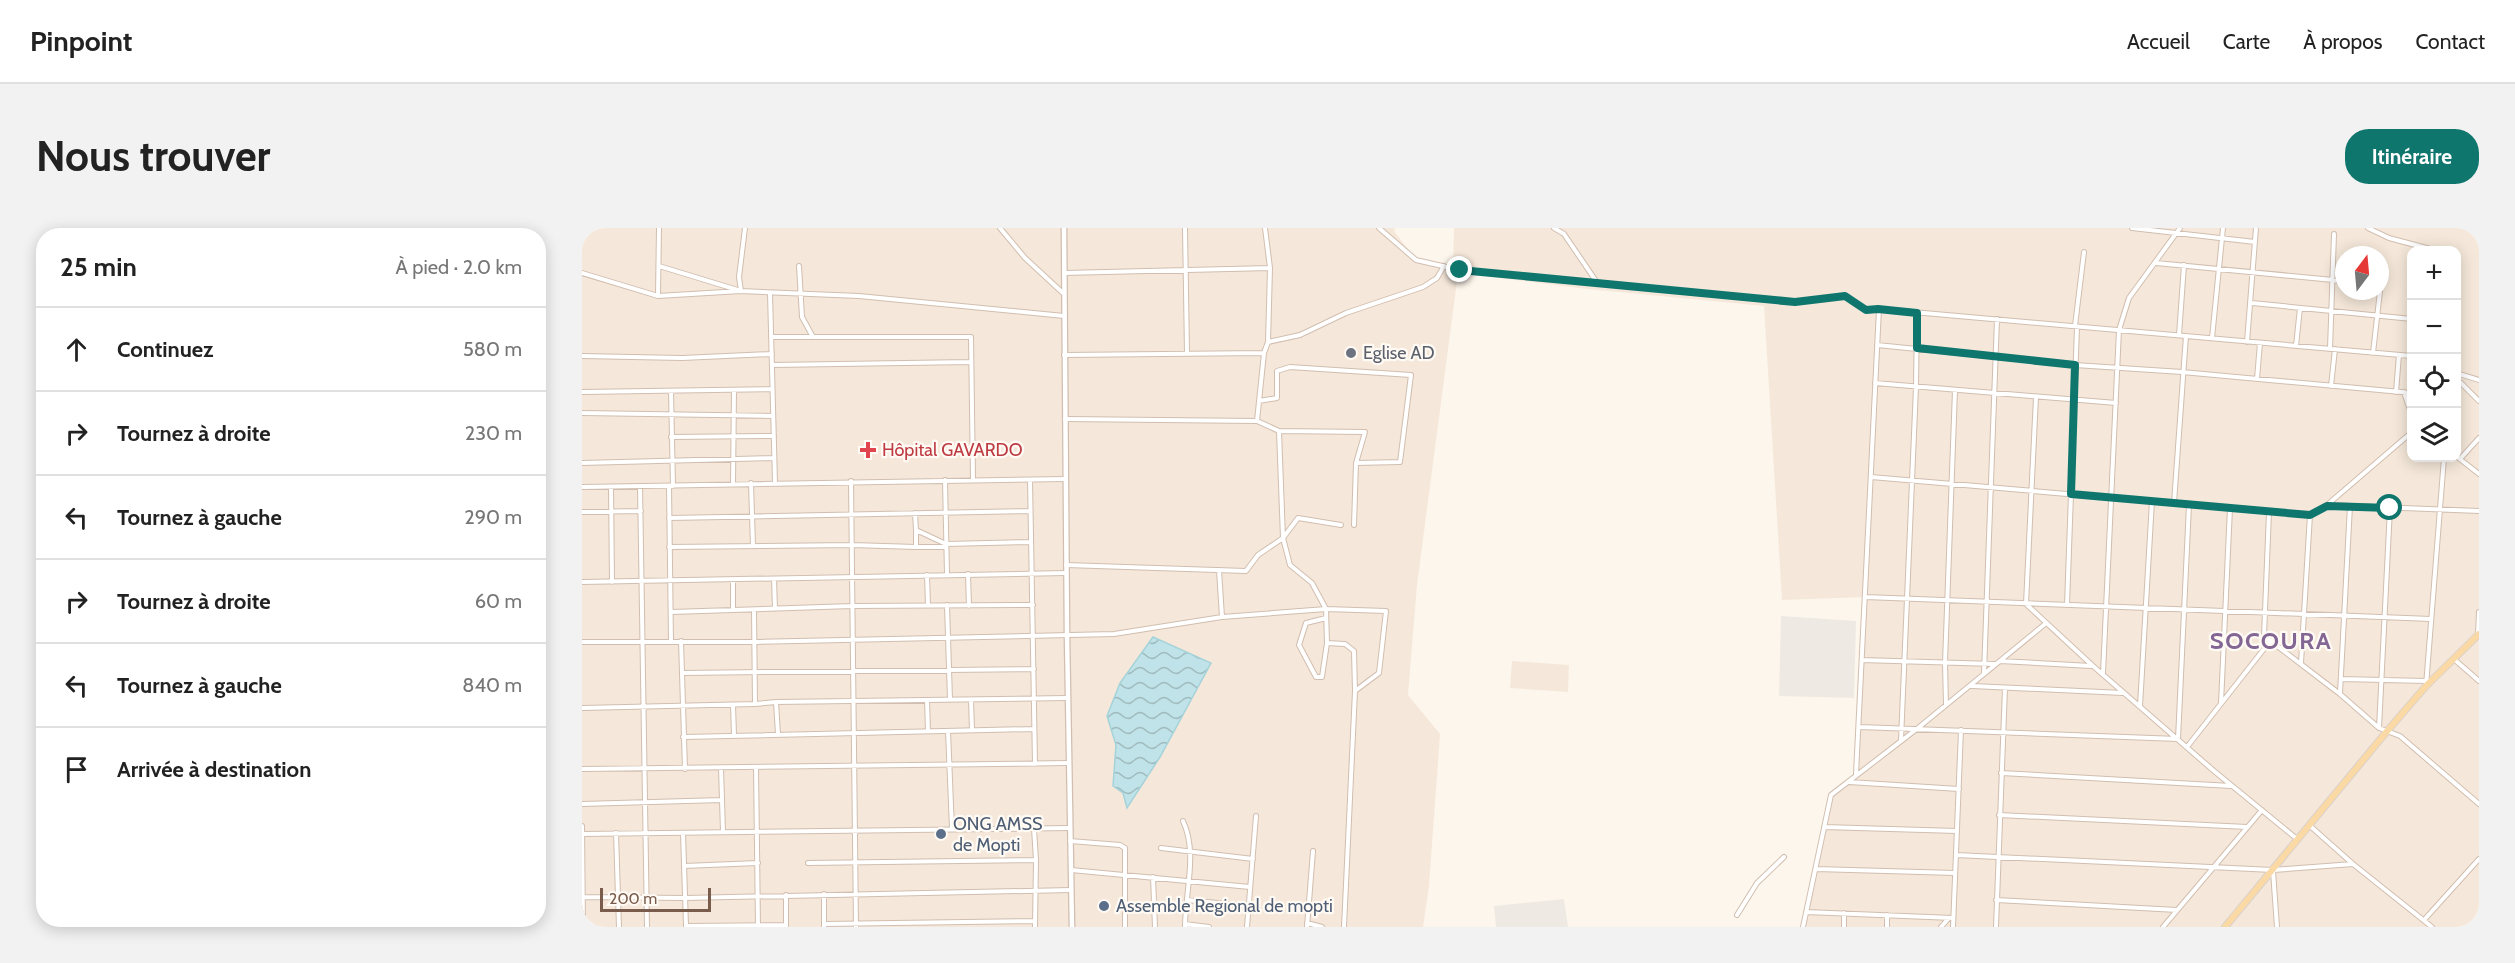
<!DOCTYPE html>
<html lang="fr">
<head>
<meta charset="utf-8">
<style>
  :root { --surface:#fff; --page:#f2f2f2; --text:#222; --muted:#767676; --line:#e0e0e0; --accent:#0f766e }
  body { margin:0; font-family:Cabin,sans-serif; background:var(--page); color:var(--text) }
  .controls { position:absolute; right:18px; top:18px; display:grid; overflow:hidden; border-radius:12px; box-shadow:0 3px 15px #0003 }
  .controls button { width:54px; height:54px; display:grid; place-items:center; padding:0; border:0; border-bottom:2px solid var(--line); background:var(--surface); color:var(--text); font:30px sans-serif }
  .compass { position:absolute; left:1753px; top:18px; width:54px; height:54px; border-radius:50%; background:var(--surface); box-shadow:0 3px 15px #0003; rotate:16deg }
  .scale { position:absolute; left:18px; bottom:15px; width:111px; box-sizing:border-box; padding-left:6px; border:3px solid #7a5c4d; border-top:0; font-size:16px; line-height:21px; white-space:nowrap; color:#7a5c4d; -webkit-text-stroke:4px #fffaf3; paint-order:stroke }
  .stop { position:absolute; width:18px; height:18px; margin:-14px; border:4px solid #0f766e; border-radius:50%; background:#fff }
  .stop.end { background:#0f766e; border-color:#fff; box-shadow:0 2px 6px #0008 }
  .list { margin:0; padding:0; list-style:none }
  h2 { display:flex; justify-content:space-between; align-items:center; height:78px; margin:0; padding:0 24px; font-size:26px }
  h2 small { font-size:20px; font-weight:400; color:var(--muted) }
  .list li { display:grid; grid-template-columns:39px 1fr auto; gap:18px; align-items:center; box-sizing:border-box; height:84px; padding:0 24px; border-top:2px solid var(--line) }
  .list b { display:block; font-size:22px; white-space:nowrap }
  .list em { font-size:20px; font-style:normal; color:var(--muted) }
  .icon { flex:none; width:33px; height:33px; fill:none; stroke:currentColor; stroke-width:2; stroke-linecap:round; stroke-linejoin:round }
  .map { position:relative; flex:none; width:1897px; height:699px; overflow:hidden; border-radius:24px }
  header { display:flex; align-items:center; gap:36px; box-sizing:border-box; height:84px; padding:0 30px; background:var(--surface); border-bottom:2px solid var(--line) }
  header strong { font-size:28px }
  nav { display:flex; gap:33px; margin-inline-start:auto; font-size:21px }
  .intro { display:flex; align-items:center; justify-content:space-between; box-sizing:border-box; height:144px; padding:0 36px }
  h1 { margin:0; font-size:42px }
  .button { padding:15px 27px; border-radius:24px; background:var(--accent); color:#fff; font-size:21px; font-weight:700 }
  main { display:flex; gap:36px; padding:0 36px }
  aside { flex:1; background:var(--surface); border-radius:24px; box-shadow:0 3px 15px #0003 }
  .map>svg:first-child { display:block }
  .residential { fill:#f5e8da; fill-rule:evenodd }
  .industrial { fill:#efe9e4 }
  .water { fill:url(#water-waves); stroke:#a5d3da; stroke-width:1.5 }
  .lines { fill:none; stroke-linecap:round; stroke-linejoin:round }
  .minor-casing { stroke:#d1beb0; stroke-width:6 }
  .tertiary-casing { stroke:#d1beb0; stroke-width:7 }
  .primary-casing { stroke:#dad1cd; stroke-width:8 }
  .minor { stroke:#fff; stroke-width:4 }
  .tertiary { stroke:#fff; stroke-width:4.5 }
  .primary { stroke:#fbd9a5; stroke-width:6 }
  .route { stroke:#0f766e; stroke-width:8 }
  .worship-dot { fill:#6b7280; stroke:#fffaf3; stroke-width:2 }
  .health-dot { fill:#e0444e; stroke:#fffaf3; stroke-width:2 }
  .service-dot { fill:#5c6f8a; stroke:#fffaf3; stroke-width:2 }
  .labels { text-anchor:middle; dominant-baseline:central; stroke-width:4.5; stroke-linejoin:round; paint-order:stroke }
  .worship-label { font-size:18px; fill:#5b616d; stroke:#fffaf3; text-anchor:start }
  .health-label { font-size:18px; fill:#be3a42; stroke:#fffaf3; text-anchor:start }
  .service-label { font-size:18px; fill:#4e5e75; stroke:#fffaf3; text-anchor:start }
  .district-label { font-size:24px; font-weight:bold; letter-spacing:1.5px; fill:#846695; stroke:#fffaf3 }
</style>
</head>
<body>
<header>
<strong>Pinpoint</strong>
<nav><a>Accueil</a><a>Carte</a><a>À propos</a><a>Contact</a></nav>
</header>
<div class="intro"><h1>Nous trouver</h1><a class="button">Itinéraire</a></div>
<main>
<aside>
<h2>25 min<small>À pied · 2.0 km</small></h2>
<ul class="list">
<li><svg class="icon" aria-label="ahead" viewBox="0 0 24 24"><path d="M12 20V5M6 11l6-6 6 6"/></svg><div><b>Continuez</b></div><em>580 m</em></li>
<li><svg class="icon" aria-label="right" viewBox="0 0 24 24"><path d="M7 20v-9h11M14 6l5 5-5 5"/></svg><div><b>Tournez à droite</b></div><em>230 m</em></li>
<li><svg class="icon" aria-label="left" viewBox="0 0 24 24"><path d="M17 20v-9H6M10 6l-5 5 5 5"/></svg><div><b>Tournez à gauche</b></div><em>290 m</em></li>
<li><svg class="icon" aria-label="right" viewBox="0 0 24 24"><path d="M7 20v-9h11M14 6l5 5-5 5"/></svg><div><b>Tournez à droite</b></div><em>60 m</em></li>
<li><svg class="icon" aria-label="left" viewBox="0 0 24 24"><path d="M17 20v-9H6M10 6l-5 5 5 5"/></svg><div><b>Tournez à gauche</b></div><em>840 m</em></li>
<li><svg class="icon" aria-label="arrive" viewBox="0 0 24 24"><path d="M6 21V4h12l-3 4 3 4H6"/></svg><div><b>Arrivée à destination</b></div></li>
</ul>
</aside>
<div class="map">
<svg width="1897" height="699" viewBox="0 0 1897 699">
  <defs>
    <pattern id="water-waves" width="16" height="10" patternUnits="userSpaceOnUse" patternTransform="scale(1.5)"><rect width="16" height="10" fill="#bfe3e8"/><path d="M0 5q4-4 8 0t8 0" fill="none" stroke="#a0bbbe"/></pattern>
  </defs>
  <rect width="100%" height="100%" fill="#fdf6ec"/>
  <path class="residential" d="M 0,0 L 813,0 L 812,3 L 834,32 L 865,42 L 875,53 L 835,357 L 826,467 L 858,506 L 847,658 L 841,699 L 0,699 Z
    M 872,0 L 1897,0 L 1897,699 L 1222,699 L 1249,567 L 1274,546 L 1283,369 L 1200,372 L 1182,78 L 1005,61 L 871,44 ZM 1830,22 L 1874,22 L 1874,230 L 1830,230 ZM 1762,27 L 1798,27 L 1798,63 L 1762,63 Z
    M 930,433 L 987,437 L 986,464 L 928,460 Z"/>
  <path class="industrial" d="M 1199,388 L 1274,393 L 1272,470 L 1197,468 Z
    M 982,671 L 986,699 L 914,699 L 912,678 Z"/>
  <path class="water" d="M 571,409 L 629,435 L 578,529 L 545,580 L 541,565 L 531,558 L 534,517 L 525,488 L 538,455 Z"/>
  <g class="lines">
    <defs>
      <path id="minor" d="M 418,0 L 443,30 L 482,66
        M 603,0 L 605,125
        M 683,0 L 688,40
        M 797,0 L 834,32 L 878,42 L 1213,74 L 1263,68 L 1284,82 L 1297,81 L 1830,128
        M 972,0 L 982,6 L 1016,56
        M 1550,0 L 1673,14
        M 1786,0 L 1807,10 L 1852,22
        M 1574,35 L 1762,53
        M 77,38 L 159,63 L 277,68 L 482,88
        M 217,38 L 220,89 L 231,109
        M 0,45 L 76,68 L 159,63 L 157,49 L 163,0
        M 482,45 L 688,40 L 686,114 L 682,125
        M 188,65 L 193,255
        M 76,68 L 77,0
        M 1670,75 L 1830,91
        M 1493,98 L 1502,24
        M 1597,107 L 1602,37
        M 189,109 L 389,109 L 391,252
        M 1630,110 L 1641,0
        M 686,114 L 718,107 L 764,85 L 841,59 L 855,50 L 862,38
        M 1665,114 L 1674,0
        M 1295,117 L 1493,137 L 1600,144 L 1830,165
        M 1714,118 L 1718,80
        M 1748,121 L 1752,6
        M 1791,125 L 1798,63
        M 482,127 L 682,125 L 675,193 L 483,191
        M 0,128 L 100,130 L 190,126
        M 190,137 L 389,134
        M 1874,145 L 1897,152
        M 1874,150 L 1897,173
        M 1675,151 L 1678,115
        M 1293,155 L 1534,175
        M 1749,158 L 1753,121
        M 89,163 L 91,258
        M 0,164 L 190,161
        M 1814,164 L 1817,127
        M 1822,164 L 1830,188
        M 1454,169 L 1444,376 L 1511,438 L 1632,543 L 1715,611
        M 677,173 L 695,170 L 695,143 L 708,139 L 829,147 L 818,234 L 774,235 L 772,297
        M 0,185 L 191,188
        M 675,193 L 697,203 L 701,310 L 708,337 L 730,355 L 744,381 L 745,415 L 763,416 L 772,423 L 773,463
        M 697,203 L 783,204 L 774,235
        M 89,209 L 192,208
        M 1874,228 L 1897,246
        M 1878,231 L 1897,210
        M 0,235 L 192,230
        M 1289,249 L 1728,287 L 1745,277 L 1830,204
        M 363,252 L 365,346
        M 448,252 L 453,536
        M 269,253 L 274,699
        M 169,255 L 171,318
        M 151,256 L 152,162
        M 58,258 L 65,699
        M 87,258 L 89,413
        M 0,259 L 484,251
        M 29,259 L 30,354
        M 1592,275 L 1604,108
        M 1746,277 L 1897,283
        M 0,284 L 59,283
        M 1687,284 L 1682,408 L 1758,466 L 1797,500 L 1818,508 L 1897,576
        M 333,285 L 334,302
        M 87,290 L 448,283
        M 87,319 L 270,317 L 334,319 L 334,302 L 364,316 L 449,314
        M 334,319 L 364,319
        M 484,337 L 664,343 L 676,327 L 701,310 L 716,290 L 759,297
        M 637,342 L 640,389
        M 386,346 L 387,378
        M 345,347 L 346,377
        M 192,351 L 193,381
        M 151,352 L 151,382
        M 0,354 L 484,345
        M 1283,369 L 1849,391
        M 365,377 L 368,472
        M 1485,377 L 1495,99
        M 172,382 L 173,476
        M 89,384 L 270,378 L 451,377
        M 744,390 L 724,395 L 717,417 L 734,449 L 740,449 L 745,415
        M 1896,406 L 1897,384
        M 99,413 L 103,541
        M 0,414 L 174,414 L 532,406 L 640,389 L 744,381 L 804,383 L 797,445 L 773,463 L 762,699
        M 1280,432 L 1412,436
        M 1873,432 L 1897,453
        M 1418,433 L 1509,438
        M 1719,435 L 1728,287
        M 100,445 L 452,441
        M 1402,445 L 1415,91
        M 1521,445 L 1537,102 L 1547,70 L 1598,0
        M 1759,451 L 1845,453
        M 1390,458 L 1541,465
        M 1844,458 L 1862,230
        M 1758,465 L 1768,278
        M 345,472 L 346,503
        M 389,472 L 390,502
        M 194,474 L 196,506
        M 1639,475 L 1648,280
        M 151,477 L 152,507
        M 1364,477 L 1363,435 L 1373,162
        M 1558,478 L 1570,273
        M 0,480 L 173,476 L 194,474 L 486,470
        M 1278,499 L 1596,511 L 1607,277
        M 1797,500 L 1808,280
        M 366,503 L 370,601
        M 101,509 L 452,501
        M 1319,512 L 1334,159 L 1335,85
        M 1605,519 L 1689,412
        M 174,539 L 176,699
        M 139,540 L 141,604
        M 0,541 L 487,535
        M 1419,545 L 1649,558
        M 1274,546 L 1297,81
        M 1267,554 L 1377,561
        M 0,576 L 140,572
        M 1417,587 L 1665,599
        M 601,593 C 616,625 603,664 603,699
        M 1727,597 L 1771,636 L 1850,699
        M 0,598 L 1,699
        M 1242,599 L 1375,603
        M 452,600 L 454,632 L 453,699
        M 34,605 L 37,699
        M 101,605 L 104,698
        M 0,606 L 488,600
        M 488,613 L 538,617 L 543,620 L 543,699
        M 579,620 L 671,631
        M 1374,627 L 1691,642 L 1771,636
        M 226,635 L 454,632
        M 102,638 L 176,635
        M 1234,641 L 1373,645
        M 489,642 L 668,659
        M 1691,643 L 1695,699
        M 571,649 L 573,699
        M 242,666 L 242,699
        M 204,667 L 204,698
        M 1,669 L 103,670 L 489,662
        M 605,672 L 666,678
        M 1414,672 L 1595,682
        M 1224,684 L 1371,690
        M 1262,685 L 1262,699
        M 1155,687 L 1175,655 L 1202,629
        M 1842,692 L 1897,631
        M 725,695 L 740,699
        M 242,696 L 453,693
        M 603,696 L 627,699
        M 104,698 L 204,697
        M 665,699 L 674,588
        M 725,699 L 731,623
        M 1221,699 L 1249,567 L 1336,500 L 1463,396
        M 1305,699 L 1305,687
        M 1359,699 L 1367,690
        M 1371,699 L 1379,502
        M 1414,699 L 1423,460
        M 1581,699 L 1680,582"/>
      <path id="tertiary" d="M 482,0 L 485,407 L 490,699"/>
      <path id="primary" d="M 1643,699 L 1806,502 L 1844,458 L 1897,406"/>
    </defs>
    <use href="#minor" class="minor-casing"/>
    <use href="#tertiary" class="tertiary-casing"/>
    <use href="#primary" class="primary-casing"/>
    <use href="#minor" class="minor"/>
    <use href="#tertiary" class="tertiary"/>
    <use href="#primary" class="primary"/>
  </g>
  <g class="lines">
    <path class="route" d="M 878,42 L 1213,74 L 1263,68 L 1284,82 L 1296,81 L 1335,85 L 1335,120 L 1493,137 L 1489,266 L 1728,287 L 1745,278 L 1808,280"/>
  </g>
  <circle class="worship-dot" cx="769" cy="125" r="6"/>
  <path class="health-dot" d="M283 213h6v6h6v6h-6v6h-6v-6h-6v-6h6z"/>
  <g class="service-dot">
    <circle cx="359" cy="606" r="6"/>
    <circle cx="522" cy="678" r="6"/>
  </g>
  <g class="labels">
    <g class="worship-label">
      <text x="781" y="125">Eglise AD</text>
    </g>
    <g class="health-label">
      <text x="300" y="222">Hôpital GAVARDO</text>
    </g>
    <g class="service-label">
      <text x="371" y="596">ONG AMSS<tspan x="371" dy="21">de Mopti</tspan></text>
      <text x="534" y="678">Assemble Regional de mopti</text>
    </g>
    <g class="district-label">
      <text x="1689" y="412">SOCOURA</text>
    </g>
  </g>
</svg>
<div class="controls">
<button>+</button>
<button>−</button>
<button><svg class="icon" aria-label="locate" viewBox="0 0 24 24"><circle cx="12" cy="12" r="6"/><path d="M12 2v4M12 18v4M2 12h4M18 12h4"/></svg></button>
<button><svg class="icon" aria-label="layers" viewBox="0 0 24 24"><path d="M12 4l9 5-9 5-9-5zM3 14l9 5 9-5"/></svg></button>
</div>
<svg class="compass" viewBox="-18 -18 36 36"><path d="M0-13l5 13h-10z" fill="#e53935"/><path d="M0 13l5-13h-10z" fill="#767676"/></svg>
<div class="scale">200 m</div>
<div class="stop" style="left:1808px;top:280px"></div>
<div class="stop end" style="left:878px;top:42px"></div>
</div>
</main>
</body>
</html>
